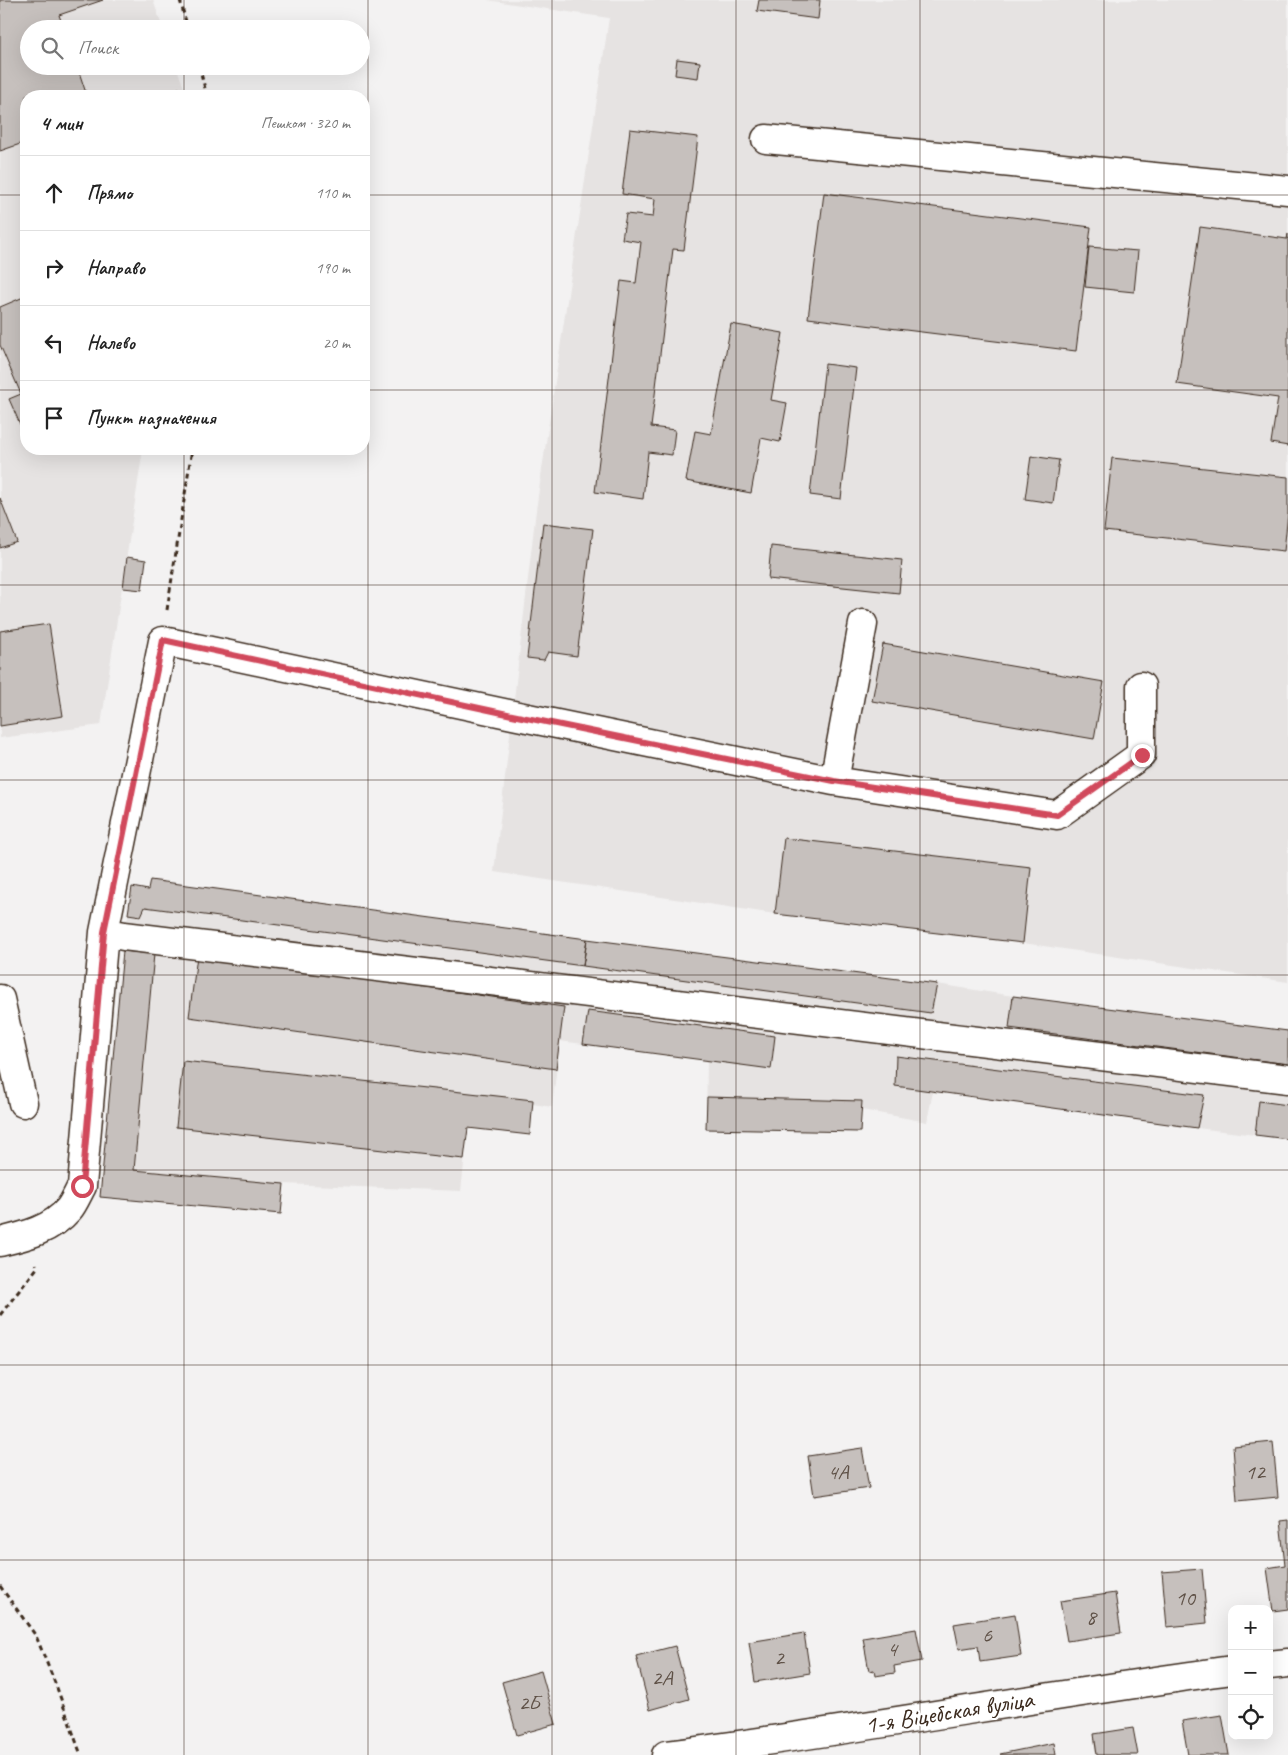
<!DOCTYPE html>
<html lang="ru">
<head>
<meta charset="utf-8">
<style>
  :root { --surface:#fff; --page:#f6f6f6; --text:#222; --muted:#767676; --line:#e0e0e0 }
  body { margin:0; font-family:Caveat,sans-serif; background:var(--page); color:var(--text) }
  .controls { position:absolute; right:15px; bottom:15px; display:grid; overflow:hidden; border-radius:10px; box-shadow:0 5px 20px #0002 }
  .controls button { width:45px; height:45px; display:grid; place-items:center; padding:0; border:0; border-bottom:1px solid var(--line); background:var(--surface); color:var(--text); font:25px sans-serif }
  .stop { position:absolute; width:15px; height:15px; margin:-11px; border:4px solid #d1495b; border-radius:50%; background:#fff }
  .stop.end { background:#d1495b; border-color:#fff; box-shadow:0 1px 5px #0008 }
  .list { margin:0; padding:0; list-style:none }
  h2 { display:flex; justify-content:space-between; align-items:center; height:65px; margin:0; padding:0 20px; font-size:21px }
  h2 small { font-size:16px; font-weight:400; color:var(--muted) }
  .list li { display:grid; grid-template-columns:32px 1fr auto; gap:15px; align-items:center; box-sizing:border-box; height:75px; padding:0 20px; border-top:1px solid var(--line) }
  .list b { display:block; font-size:19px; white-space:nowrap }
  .list em { font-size:16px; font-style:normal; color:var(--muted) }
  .icon { flex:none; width:28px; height:28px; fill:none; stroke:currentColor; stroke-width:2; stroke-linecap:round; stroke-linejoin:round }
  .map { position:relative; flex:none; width:1288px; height:1755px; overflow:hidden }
  .search { position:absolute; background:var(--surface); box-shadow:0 5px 20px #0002; left:20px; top:20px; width:350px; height:55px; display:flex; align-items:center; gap:12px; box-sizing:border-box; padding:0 18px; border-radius:28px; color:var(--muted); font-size:19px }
  .panel { position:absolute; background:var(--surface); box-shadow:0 5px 20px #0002; left:20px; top:90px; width:350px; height:365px; border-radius:20px }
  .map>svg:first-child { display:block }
  .built { fill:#e6e3e2 }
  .building { fill:#c6c0bd; stroke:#3b2a1e }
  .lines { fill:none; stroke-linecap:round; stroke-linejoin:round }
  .minor-casing { stroke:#3b2a1e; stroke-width:31 }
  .path { stroke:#3b2a1e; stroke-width:3; stroke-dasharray:5 4; stroke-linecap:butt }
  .minor { stroke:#fff; stroke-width:28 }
  .route { stroke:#d1495b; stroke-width:6 }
  .grid { fill:none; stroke:#3b2a1e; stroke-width:1; stroke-opacity:0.55 }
  .labels { text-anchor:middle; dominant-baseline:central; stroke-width:4; stroke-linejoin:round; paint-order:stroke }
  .number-label { font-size:22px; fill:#5e5046 }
  .street-label { font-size:25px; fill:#3b2a1e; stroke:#fff }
</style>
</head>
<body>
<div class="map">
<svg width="1288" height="1755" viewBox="0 0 1288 1755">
  <rect width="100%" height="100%" fill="#f3f2f2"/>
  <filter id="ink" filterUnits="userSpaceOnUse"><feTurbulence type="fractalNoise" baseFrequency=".02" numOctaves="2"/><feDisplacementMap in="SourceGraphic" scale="10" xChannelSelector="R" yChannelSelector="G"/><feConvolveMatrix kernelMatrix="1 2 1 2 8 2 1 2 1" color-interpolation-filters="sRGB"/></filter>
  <g filter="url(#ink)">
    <path class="built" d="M 0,0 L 153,0 L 163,29 L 29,29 L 29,66 L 176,66 L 187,96 L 26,96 L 26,449 L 143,449 L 101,725 L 0,738 Z
      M 487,0 L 1288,0 L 1288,982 L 1023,943 L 775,914 L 494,872 L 536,510 L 609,18 Z
      M 150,880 L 587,939 L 937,984 L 1013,996 L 1288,1031 L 1288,1139 L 1197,1128 L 933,1091 L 927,1122 L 862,1110 L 860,1132 L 706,1129 L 707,1060 L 560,1041 L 552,1107 L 533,1104 L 530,1135 L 468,1128 L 461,1191 L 284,1184 L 281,1214 L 100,1197 L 123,951 L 132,887 L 148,890 Z"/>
    <path class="building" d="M 0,0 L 103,0 L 59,15 L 64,29 L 29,29 L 29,66 L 77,66 L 87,96 L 26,96 L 26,142 L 0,151 Z
      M 759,0 L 820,0 L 818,19 L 757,11 Z
      M 677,59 L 700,62 L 698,78 L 675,75 Z
      M 179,88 L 182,96 L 159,96 Z
      M 630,129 L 698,137 L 684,250 L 673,249 L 651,427 L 675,430 L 672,455 L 648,452 L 643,499 L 595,492 L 621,281 L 636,283 L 641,242 L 622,239 L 626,214 L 653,217 L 655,199 L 622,194 Z
      M 824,193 L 1091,227 L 1076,351 L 808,318 Z
      M 1200,227 L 1287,239 L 1288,234 L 1288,446 L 1271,443 L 1278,398 L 1177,384 Z
      M 1089,247 L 1138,251 L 1134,292 L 1085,287 Z
      M 26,296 L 26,430 L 23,431 L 9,399 L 21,394 L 0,345 L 0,307 Z
      M 731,324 L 783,333 L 771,400 L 787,403 L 780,442 L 761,438 L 751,493 L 686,481 L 695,431 L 711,434 Z
      M 825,364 L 856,368 L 841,499 L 810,495 Z
      M 1031,456 L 1059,460 L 1053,503 L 1025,499 Z
      M 1112,458 L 1288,477 L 1288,513 L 1284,551 L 1104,531 Z
      M 0,498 L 17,542 L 0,548 Z
      M 543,523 L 593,529 L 577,656 L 548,652 L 544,660 L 527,658 Z
      M 771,546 L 902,560 L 899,593 L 768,579 Z
      M 127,557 L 146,560 L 142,590 L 123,588 Z
      M 49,624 L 63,716 L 0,726 L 0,631 Z
      M 883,644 L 1104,682 L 1094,739 L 872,701 Z
      M 784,838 L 1031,867 L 1023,943 L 775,914 Z
      M 150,880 L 587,939 L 583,966 L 145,907 L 141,916 L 128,914 L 132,887 L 148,890 Z
      M 587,939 L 937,984 L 931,1013 L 583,966 Z
      M 123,951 L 154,954 L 134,1170 L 284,1184 L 281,1214 L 100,1197 Z
      M 197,956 L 564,1007 L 556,1069 L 189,1017 Z
      M 1013,996 L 1288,1031 L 1288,1064 L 1009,1028 Z
      M 588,1011 L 775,1036 L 771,1069 L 583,1044 Z
      M 896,1056 L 1204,1095 L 1197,1128 L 895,1086 Z
      M 183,1061 L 533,1100 L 530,1135 L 468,1128 L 464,1159 L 176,1127 Z
      M 707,1097 L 862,1101 L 860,1132 L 706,1129 Z
      M 1259,1101 L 1288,1105 L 1288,1139 L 1255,1135 Z
      M 1273,1442 L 1278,1497 L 1237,1501 L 1233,1446 Z
      M 862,1448 L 869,1488 L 814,1496 L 808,1456 Z
      M 1288,1520 L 1288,1609 L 1273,1611 L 1267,1568 L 1285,1565 L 1280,1521 Z
      M 1202,1569 L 1207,1623 L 1167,1627 L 1162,1572 Z
      M 1115,1593 L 1121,1633 L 1067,1641 L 1060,1601 Z
      M 1015,1614 L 1021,1656 L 980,1662 L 978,1646 L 959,1649 L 954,1624 Z
      M 916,1629 L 922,1661 L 894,1666 L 895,1673 L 875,1676 L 874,1670 L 869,1671 L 863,1638 Z
      M 804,1633 L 810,1673 L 755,1682 L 749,1642 Z
      M 675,1646 L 689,1699 L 650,1710 L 636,1656 Z
      M 541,1671 L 556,1724 L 517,1735 L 502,1682 Z
      M 1222,1715 L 1229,1755 L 1188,1755 L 1182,1721 Z
      M 1133,1728 L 1138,1755 L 1097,1755 L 1094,1734 Z
      M 1054,1743 L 1056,1755 L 1001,1755 L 1000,1754 Z"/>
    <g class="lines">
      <defs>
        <path id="minor" d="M 766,139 L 1288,190
          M 834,781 L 863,624
          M 104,932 L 124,936 L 1288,1079
          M 0,999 L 23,1103
          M 0,1242 C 25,1236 51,1230 69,1209 C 74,1203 78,1193 82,1186 L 104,932 L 163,641 L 513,715 L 834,781 L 1057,815 L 1141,755 L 1141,686
          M 1269,1665 L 1288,1663
          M 666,1755 C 855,1730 1043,1696 1232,1670"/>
      </defs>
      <use href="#minor" class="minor-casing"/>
      <path class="path" d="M 180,0 L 188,29
        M 199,66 L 207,96
        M 167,610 L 192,449
        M 0,1315 L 37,1268 L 36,1264
        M 0,1586 L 36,1636 L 57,1688 L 81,1755"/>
      <use href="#minor" class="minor"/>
    </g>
  </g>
  <g class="lines" filter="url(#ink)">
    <path class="route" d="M 82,1186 L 104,932 L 163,640 L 512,715 L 834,781 L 1057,815 L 1142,755"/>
  </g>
  <path class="grid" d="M 184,0 L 184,29M 368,0 L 368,1755M 552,0 L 552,1755M 736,0 L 736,1755M 920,0 L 920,1755M 1104,0 L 1104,1755M 184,66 L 184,96M 0,195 L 26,195M 364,195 L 1288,195M 0,390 L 26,390M 364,390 L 1288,390M 184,449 L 184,1755M 0,585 L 1288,585M 0,780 L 1288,780M 0,975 L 1288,975M 0,1170 L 1288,1170M 0,1365 L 1288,1365M 0,1560 L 1288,1560"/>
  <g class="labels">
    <g class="number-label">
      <text x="838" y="1472">4А</text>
      <text x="1255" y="1472">12</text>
      <text x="1185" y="1598">10</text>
      <text x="1091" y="1617">8</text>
      <text x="987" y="1635">6</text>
      <text x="892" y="1649">4</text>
      <text x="779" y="1658">2</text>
      <text x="662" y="1678">2А</text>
      <text x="529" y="1703">2Б</text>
    </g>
    <g class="street-label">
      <text transform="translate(949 1712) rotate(-9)">1-я Віцебская вуліца</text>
    </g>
  </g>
</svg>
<div class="controls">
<button>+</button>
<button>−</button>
<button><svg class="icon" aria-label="locate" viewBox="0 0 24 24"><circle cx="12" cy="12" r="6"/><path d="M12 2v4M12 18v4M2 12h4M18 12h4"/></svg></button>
</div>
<div class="stop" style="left:82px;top:1186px"></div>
<div class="stop end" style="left:1142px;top:755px"></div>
<div class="search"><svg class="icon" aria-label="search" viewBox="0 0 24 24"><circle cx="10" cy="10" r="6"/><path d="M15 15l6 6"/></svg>Поиск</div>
<section class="panel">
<h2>4 мин<small>Пешком · 320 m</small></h2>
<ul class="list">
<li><svg class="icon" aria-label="ahead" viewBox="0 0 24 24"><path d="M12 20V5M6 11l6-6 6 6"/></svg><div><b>Прямо</b></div><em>110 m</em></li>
<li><svg class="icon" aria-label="right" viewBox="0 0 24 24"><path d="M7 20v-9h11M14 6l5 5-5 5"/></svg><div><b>Направо</b></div><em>190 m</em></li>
<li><svg class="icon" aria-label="left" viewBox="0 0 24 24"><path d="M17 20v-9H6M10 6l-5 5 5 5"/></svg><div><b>Налево</b></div><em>20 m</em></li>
<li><svg class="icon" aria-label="arrive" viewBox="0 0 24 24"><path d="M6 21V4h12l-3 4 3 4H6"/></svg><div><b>Пункт назначения</b></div></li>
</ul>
</section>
</div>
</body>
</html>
